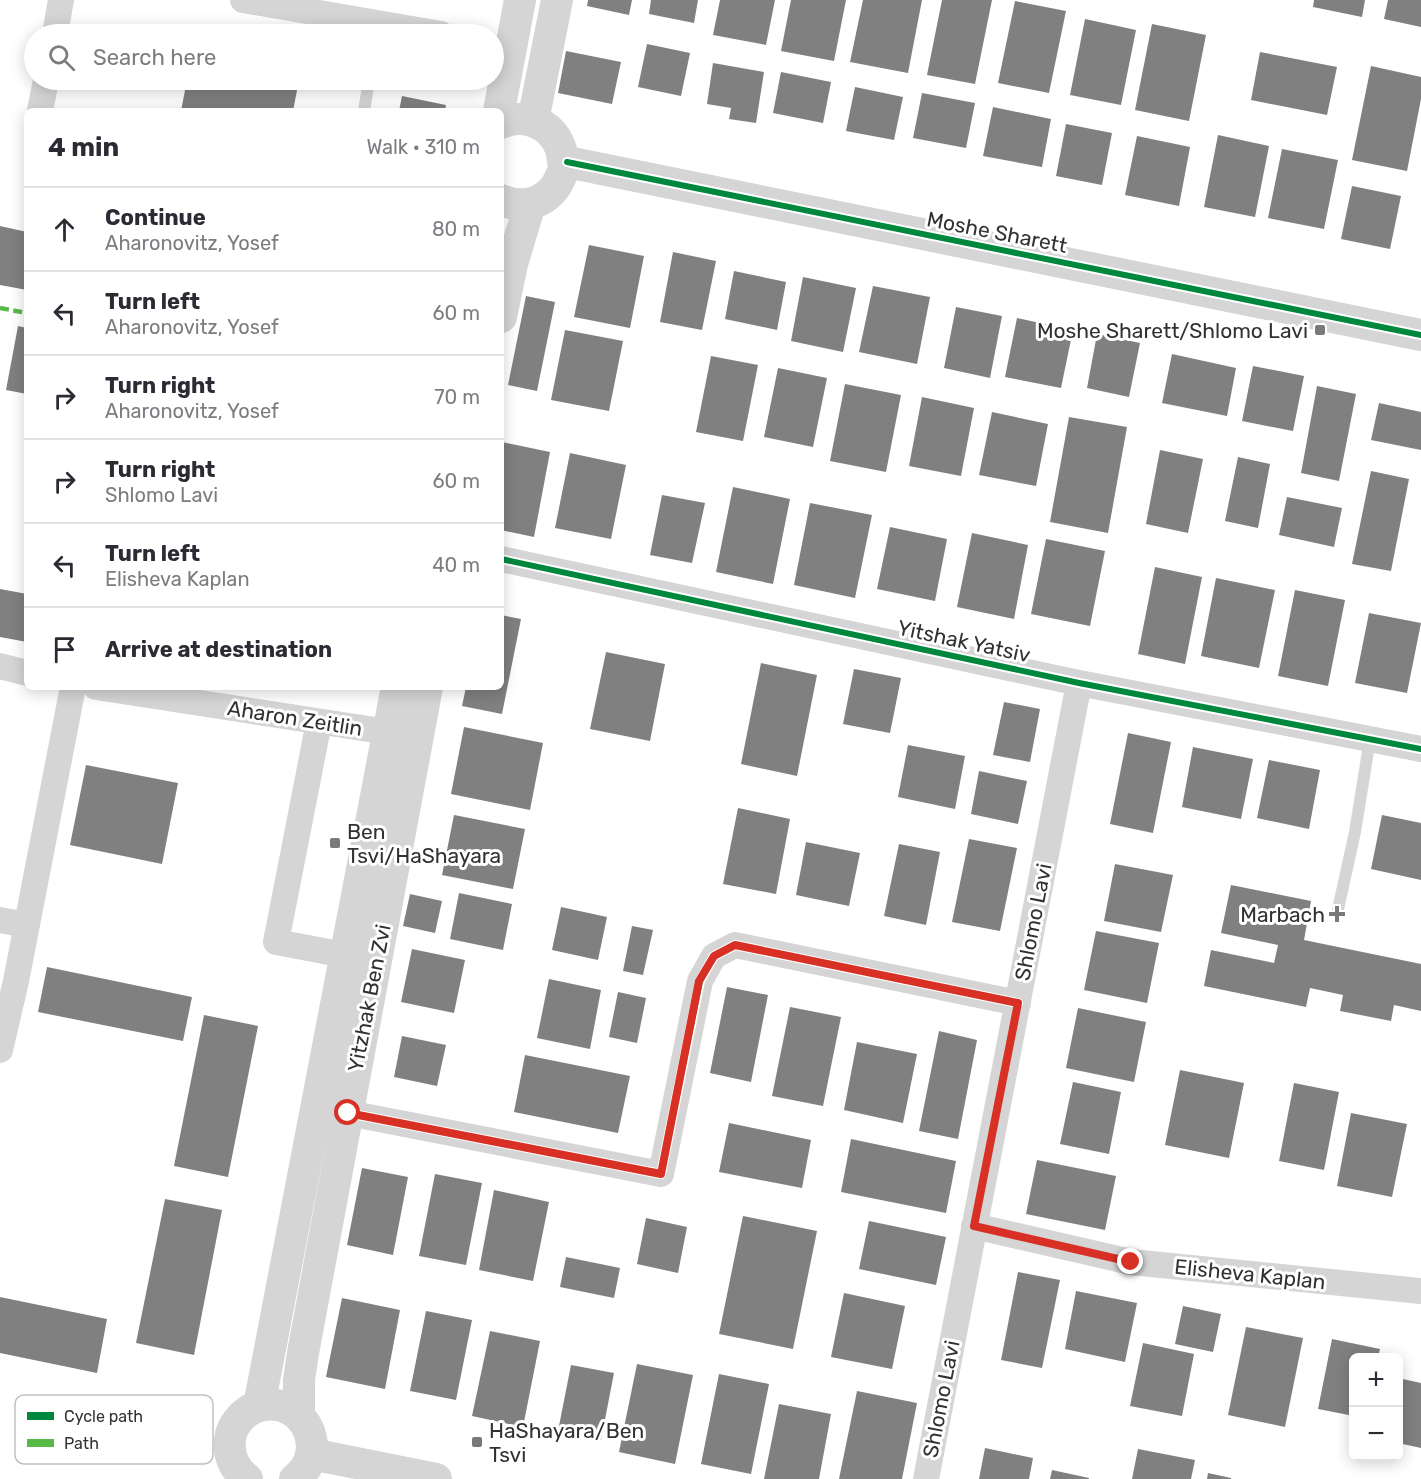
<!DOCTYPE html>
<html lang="en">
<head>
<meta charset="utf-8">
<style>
  :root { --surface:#fff; --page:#f7f7f7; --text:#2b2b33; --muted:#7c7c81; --line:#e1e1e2 }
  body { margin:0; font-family:Rubik,sans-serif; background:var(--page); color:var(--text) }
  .controls { position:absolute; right:18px; bottom:18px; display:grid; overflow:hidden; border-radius:9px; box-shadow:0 3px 15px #0003 }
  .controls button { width:54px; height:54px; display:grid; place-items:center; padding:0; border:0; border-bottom:2px solid var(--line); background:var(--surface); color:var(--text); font:30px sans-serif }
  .stop { position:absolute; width:18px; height:18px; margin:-14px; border:4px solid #d93025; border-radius:50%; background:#fff }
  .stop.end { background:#d93025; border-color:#fff; box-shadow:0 2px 6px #0008 }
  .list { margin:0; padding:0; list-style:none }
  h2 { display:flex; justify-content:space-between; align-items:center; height:78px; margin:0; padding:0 24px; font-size:26px }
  h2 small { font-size:20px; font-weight:400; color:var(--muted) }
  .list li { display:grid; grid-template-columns:39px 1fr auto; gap:18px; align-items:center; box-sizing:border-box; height:84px; padding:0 24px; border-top:2px solid var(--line) }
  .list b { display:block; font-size:22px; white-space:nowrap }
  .list p { margin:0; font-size:20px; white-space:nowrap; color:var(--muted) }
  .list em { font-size:20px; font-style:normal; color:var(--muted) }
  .icon { flex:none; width:33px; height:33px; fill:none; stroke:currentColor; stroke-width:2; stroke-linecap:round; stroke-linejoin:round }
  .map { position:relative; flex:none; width:1421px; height:1479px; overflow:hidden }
  .search { position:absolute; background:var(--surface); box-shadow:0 3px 15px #0003; left:24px; top:24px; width:480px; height:66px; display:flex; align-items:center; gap:15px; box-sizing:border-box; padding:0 21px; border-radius:33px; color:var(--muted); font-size:22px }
  .panel { position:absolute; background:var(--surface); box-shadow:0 3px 15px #0003; left:24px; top:108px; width:480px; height:582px; border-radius:9px }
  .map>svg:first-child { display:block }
  .building { fill:#808080 }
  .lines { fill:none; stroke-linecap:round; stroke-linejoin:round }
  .service { stroke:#d5d5d5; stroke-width:12 }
  .minor { stroke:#d5d5d5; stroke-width:26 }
  .tertiary { stroke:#d5d5d5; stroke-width:32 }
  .quiet { stroke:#58b947; stroke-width:4.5; stroke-dasharray:9 4.5; stroke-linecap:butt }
  .cycleway-casing { stroke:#fff; stroke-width:10 }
  .cycleway { stroke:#00873e; stroke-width:6 }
  .route { stroke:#d93025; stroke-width:8 }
  .poi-dot { fill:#797979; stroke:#fff; stroke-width:2 }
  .labels { text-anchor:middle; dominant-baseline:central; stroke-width:6; stroke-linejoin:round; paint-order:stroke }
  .street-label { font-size:21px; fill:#313131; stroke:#fff }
  .poi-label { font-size:21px; fill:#313131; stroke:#fff; text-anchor:end }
  .key { fill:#fff; stroke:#c1c1c1; stroke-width:1.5 }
  .key-label { font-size:16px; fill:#313131 }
</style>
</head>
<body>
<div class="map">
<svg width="1421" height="1479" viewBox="0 0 1421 1479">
  <rect width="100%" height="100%" fill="#fff"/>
  <path class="building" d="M 588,0 L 632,0 L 629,15 L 587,6 Z
    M 651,0 L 698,0 L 694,23 L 649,14 Z
    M 720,0 L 775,0 L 766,45 L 713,35 Z
    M 791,0 L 846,0 L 834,61 L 781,51 Z
    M 863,0 L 922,0 L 908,73 L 850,62 Z
    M 942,0 L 992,0 L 975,84 L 927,75 Z
    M 1314,0 L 1365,0 L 1362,17 L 1313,7 Z
    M 1388,0 L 1421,0 L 1421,27 L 1384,19 Z
    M 1015,1 L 1066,11 L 1049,93 L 998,83 Z
    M 1085,19 L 1136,30 L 1121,105 L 1070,95 Z
    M 1152,24 L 1206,35 L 1189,121 L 1135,110 Z
    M 647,44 L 690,53 L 681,96 L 638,87 Z
    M 566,51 L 621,62 L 612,104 L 558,93 Z
    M 1260,52 L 1337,67 L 1327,115 L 1251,100 Z
    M 713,63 L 764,72 L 756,123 L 729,119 L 731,108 L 707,104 Z
    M 1371,66 L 1421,77 L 1421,99 L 1407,171 L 1352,160 Z
    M 781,72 L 831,82 L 823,123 L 773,113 Z
    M 187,80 L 299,80 L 293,111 L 181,111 Z
    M 855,87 L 903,97 L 894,140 L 846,131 Z
    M 922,93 L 975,103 L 966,148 L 913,138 Z
    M 402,96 L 446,105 L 445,111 L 399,111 Z
    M 993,107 L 1051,119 L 1042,167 L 983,156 Z
    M 1066,124 L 1112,133 L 1102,185 L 1056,176 Z
    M 1218,135 L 1269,146 L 1255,217 L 1204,207 Z
    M 1137,136 L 1190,147 L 1179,206 L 1125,195 Z
    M 1282,149 L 1338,160 L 1324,229 L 1268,218 Z
    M 1352,186 L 1401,196 L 1390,249 L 1341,239 Z
    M 0,226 L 27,232 L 27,290 L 0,285 Z
    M 589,245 L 644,256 L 630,328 L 574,317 Z
    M 673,252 L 716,261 L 702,330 L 660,322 Z
    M 734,271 L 786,282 L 777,330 L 725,319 Z
    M 803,277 L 856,288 L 843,352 L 791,341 Z
    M 873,286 L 930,297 L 917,364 L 859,352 Z
    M 526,296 L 555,302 L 537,391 L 508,385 Z
    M 956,307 L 1002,316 L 990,378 L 944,368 Z
    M 1017,318 L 1073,330 L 1061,388 L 1005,377 Z
    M 18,326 L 27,328 L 27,394 L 6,390 Z
    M 565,330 L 623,341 L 609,411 L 551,400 Z
    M 1097,334 L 1140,343 L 1129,397 L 1087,388 Z
    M 1172,354 L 1236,368 L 1227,416 L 1162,403 Z
    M 711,356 L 758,365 L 743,441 L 696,432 Z
    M 1253,366 L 1304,376 L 1293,431 L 1242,421 Z
    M 778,368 L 827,378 L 813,447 L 764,437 Z
    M 845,384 L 901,395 L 886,472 L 830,461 Z
    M 1317,386 L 1356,394 L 1339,481 L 1301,473 Z
    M 922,397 L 974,408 L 961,476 L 909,466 Z
    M 1379,403 L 1421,412 L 1421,450 L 1371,440 Z
    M 992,412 L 1048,424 L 1036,486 L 979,475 Z
    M 1069,417 L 1127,427 L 1108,533 L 1050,522 Z
    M 502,442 L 550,452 L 534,537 L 501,530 Z
    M 1160,450 L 1203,459 L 1188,533 L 1146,524 Z
    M 570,453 L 626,465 L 611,539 L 555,528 Z
    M 1238,457 L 1270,464 L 1258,528 L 1225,521 Z
    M 1371,471 L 1409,479 L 1391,571 L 1352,564 Z
    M 733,487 L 790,499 L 773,584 L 716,572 Z
    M 662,495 L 705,503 L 692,563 L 650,555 Z
    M 1287,497 L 1342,508 L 1334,547 L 1279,535 Z
    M 810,503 L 872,515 L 855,598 L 794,585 Z
    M 890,527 L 947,539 L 935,601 L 877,589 Z
    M 972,533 L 1028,545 L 1014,619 L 957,607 Z
    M 1046,539 L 1105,551 L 1090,626 L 1031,614 Z
    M 1155,567 L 1202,577 L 1185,664 L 1138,654 Z
    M 1216,578 L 1275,590 L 1259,668 L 1201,656 Z
    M 0,589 L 27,594 L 27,642 L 0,637 Z
    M 1295,590 L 1345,600 L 1328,686 L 1278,676 Z
    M 1369,613 L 1421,623 L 1407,693 L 1355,683 Z
    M 501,615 L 521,619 L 502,714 L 462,706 L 466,687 L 501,687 Z
    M 606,652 L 665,664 L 650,741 L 590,729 Z
    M 761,663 L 817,675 L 797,776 L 741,764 Z
    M 854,669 L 901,678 L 890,733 L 843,724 Z
    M 1004,702 L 1040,709 L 1030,762 L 993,755 Z
    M 464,727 L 543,743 L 530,810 L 451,794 Z
    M 1128,733 L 1171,742 L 1153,833 L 1110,824 Z
    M 908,745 L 965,756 L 955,809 L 898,797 Z
    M 1193,747 L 1253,759 L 1241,819 L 1182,807 Z
    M 1269,760 L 1320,770 L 1309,829 L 1257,818 Z
    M 86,765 L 178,783 L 162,864 L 70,845 Z
    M 979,771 L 1027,781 L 1018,824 L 971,814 Z
    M 738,808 L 790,819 L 776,894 L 723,884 Z
    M 454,815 L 525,829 L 513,889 L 442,875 Z
    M 1382,815 L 1421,823 L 1421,880 L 1371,869 Z
    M 969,839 L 1017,848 L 1000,931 L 952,922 Z
    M 806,842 L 860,853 L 849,906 L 796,895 Z
    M 899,844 L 940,852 L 926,925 L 884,916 Z
    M 1115,864 L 1173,875 L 1161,932 L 1104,921 Z
    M 1231,885 L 1311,901 L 1304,940 L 1421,964 L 1421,1011 L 1394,1005 L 1391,1021 L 1340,1011 L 1343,995 L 1310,988 L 1306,1007 L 1204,986 L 1211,950 L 1274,963 L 1278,945 L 1221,933 Z
    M 459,893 L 512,904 L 503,950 L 450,939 Z
    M 410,894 L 442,901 L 435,933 L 403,926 Z
    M 561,907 L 607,917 L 598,960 L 552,950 Z
    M 632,926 L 653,930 L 643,975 L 623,971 Z
    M 1096,931 L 1159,943 L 1147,1003 L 1084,990 Z
    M 412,949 L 465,960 L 454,1013 L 401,1002 Z
    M 47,967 L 192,997 L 183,1041 L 38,1012 Z
    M 549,979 L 601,990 L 590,1049 L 537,1038 Z
    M 727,987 L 768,995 L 751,1082 L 710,1073 Z
    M 618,992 L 646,998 L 637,1043 L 609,1037 Z
    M 790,1007 L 841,1017 L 823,1106 L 772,1096 Z
    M 1078,1008 L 1146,1022 L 1134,1082 L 1066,1068 Z
    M 204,1015 L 258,1026 L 228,1177 L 174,1166 Z
    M 939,1031 L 977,1040 L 958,1139 L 919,1131 Z
    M 402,1036 L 446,1045 L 437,1086 L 394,1077 Z
    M 857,1042 L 917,1054 L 903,1123 L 844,1110 Z
    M 525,1055 L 630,1076 L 618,1133 L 514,1112 Z
    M 1180,1070 L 1244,1083 L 1229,1158 L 1165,1145 Z
    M 1073,1082 L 1121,1092 L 1109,1154 L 1060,1144 Z
    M 1294,1083 L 1339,1092 L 1324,1170 L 1279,1161 Z
    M 1351,1113 L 1407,1124 L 1392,1197 L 1337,1186 Z
    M 729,1123 L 811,1140 L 802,1188 L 719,1172 Z
    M 851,1139 L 956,1161 L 946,1213 L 841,1192 Z
    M 1037,1160 L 1116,1176 L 1105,1230 L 1026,1214 Z
    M 362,1168 L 408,1177 L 393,1255 L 347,1245 Z
    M 435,1174 L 482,1183 L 466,1265 L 419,1256 Z
    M 494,1190 L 549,1202 L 533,1281 L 479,1270 Z
    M 165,1199 L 222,1210 L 194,1355 L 136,1343 Z
    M 743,1216 L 817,1231 L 793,1349 L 719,1334 Z
    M 646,1218 L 687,1227 L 678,1273 L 637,1264 Z
    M 869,1221 L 946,1237 L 936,1285 L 859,1269 Z
    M 566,1257 L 620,1268 L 614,1298 L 560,1287 Z
    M 1018,1272 L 1060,1280 L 1042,1368 L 1001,1360 Z
    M 1076,1291 L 1137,1303 L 1125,1362 L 1065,1349 Z
    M 844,1293 L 905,1306 L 892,1369 L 831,1357 Z
    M 0,1297 L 107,1319 L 97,1373 L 0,1353 Z
    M 342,1298 L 400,1310 L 385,1389 L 326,1377 Z
    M 1183,1306 L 1221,1314 L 1213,1352 L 1175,1344 Z
    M 426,1311 L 472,1320 L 456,1400 L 410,1391 Z
    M 1246,1327 L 1303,1338 L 1285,1427 L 1228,1415 Z
    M 490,1331 L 540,1341 L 523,1427 L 472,1416 Z
    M 1332,1339 L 1380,1349 L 1378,1358 L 1354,1358 L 1354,1416 L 1318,1409 Z
    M 1143,1343 L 1194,1354 L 1182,1416 L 1130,1406 Z
    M 637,1364 L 693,1375 L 675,1464 L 619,1452 Z
    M 571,1365 L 614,1373 L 601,1440 L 558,1431 Z
    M 719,1374 L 769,1384 L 751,1474 L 701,1464 Z
    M 1398,1378 L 1421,1383 L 1421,1448 L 1398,1443 Z
    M 857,1391 L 917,1403 L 902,1479 L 839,1479 Z
    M 779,1404 L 831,1414 L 819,1479 L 764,1479 Z
    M 985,1448 L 1033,1458 L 1029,1479 L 979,1479 Z
    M 1138,1449 L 1195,1460 L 1191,1479 L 1132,1479 Z
    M 1052,1470 L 1089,1478 L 1089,1479 L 1050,1479 Z
    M 1208,1473 L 1231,1478 L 1231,1479 L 1207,1479 Z"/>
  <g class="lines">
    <path class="service" d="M 364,111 L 369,80
      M 1337,914 L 1355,832 L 1370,739"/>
    <path class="minor" d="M 243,0 L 441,34
      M 55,34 L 61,0
      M 40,111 L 46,80
      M 501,559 L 1079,683 L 1421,749
      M 0,666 L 27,673
      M 96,687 L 388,732
      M 319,722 L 276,942 L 345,955
      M 0,920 L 27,925
      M 0,1050 L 16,981 L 73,687
      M 348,1113 L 661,1174 L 700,981 L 714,956 L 735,945 L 1018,1003
      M 974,1226 L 1131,1262 L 1421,1291
      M 926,1479 L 1079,683"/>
    <path class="tertiary" d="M 499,111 L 520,0
      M 533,121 L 557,0
      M 501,123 C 524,113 551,123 560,147 C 562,151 562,156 563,161 L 567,162 C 564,169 561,177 557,184 C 545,204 521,209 501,200
      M 567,162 L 1421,335
      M 501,317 L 512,264 L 530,204
      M 259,1406 L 397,687
      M 299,1415 L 299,1380 L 303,1353 L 427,687
      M 311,1454 L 436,1479
      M 247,1479 C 234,1469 228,1455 230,1439 C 231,1429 237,1421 243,1415 C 249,1410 256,1406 264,1405 C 306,1399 330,1453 295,1479"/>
    <path class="quiet" d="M 0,308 L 27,313"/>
    <defs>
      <path id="cycleway" d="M 567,162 L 1421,335
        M 501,559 L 1079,683 L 1421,749
        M 348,1113 L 661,1174 L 700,981 L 714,956 L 735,945 L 1018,1003"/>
    </defs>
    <use href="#cycleway" class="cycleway-casing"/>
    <use href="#cycleway" class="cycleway"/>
  </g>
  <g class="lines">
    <path class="route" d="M 348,1113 L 661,1174 L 699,981 L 714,956 L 735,945 L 1018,1003 L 974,1226 L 1131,1262"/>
  </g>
  <g class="poi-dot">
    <rect x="1314" y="324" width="12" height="12" rx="3"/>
    <rect x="329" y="837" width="12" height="12" rx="3"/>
    <path d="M1334 905h6v6h6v6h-6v6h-6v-6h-6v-6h6z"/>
    <rect x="471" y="1436" width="12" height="12" rx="3"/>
  </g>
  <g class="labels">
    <g class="street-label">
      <text transform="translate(997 232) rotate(11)">Moshe Sharett</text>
      <text transform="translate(964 641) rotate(12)">Yitshak Yatsiv</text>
      <text transform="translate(295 718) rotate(9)">Aharon Zeitlin</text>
      <text transform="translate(1033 922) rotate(-79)">Shlomo Lavi</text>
      <text transform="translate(369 998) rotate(-79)">Yitzhak Ben Zvi</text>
      <text transform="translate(1250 1274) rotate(6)">Elisheva Kaplan</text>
      <text transform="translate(941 1399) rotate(-79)">Shlomo Lavi</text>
    </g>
    <g class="poi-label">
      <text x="1308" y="330">Moshe Sharett/Shlomo Lavi</text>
      <text x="347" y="831" text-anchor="start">Ben<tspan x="347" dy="24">Tsvi/HaShayara</tspan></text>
      <text x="1325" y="914">Marbach</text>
      <text x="489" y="1430" text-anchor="start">HaShayara/Ben<tspan x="489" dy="24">Tsvi</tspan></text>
    </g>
  </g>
  <rect x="15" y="1395" width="198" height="69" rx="9" class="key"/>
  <rect x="27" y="1412" width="27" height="8" fill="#00873e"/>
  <rect x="27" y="1439" width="27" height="8" fill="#58b947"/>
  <g class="key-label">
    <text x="64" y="1422">Cycle path</text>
    <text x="64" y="1449">Path</text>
  </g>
</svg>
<div class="controls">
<button>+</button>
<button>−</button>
</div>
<div class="stop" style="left:348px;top:1113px"></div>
<div class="stop end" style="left:1131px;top:1262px"></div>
<div class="search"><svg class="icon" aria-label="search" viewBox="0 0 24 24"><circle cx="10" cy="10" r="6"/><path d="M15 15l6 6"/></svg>Search here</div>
<section class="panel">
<h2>4 min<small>Walk · 310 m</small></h2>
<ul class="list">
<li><svg class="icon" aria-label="ahead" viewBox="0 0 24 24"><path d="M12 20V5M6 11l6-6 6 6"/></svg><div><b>Continue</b><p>Aharonovitz, Yosef</p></div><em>80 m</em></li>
<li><svg class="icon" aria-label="left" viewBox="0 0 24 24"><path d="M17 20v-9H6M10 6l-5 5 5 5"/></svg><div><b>Turn left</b><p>Aharonovitz, Yosef</p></div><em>60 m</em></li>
<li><svg class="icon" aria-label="right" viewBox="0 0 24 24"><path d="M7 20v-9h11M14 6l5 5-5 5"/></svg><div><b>Turn right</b><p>Aharonovitz, Yosef</p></div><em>70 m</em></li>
<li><svg class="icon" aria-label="right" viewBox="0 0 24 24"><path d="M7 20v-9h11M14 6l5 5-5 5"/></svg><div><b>Turn right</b><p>Shlomo Lavi</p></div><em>60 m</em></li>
<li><svg class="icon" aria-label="left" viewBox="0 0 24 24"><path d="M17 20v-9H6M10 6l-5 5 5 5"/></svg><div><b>Turn left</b><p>Elisheva Kaplan</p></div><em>40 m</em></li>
<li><svg class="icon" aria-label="arrive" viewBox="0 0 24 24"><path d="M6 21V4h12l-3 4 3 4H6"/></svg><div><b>Arrive at destination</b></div></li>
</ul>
</section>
</div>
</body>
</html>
